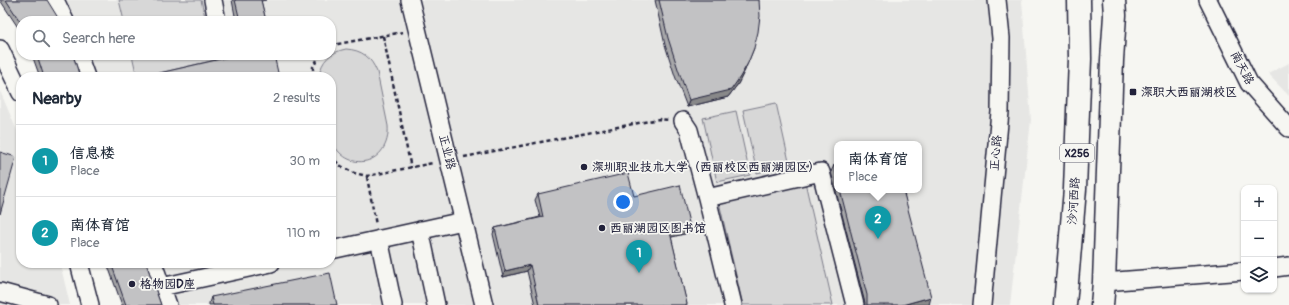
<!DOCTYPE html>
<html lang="en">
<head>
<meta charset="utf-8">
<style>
  :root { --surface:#fff; --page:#f6f6f7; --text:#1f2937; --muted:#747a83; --line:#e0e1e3; --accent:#0b8043 }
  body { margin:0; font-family:Pangolin,"LXGW WenKai TC",sans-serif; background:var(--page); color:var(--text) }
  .controls { position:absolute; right:12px; bottom:12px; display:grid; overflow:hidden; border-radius:8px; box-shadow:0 1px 3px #0004 }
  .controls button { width:36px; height:36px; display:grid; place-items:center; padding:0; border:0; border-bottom:1px solid var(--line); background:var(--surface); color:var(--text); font:20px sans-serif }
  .you { position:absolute; left:623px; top:202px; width:14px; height:14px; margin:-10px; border:3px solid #fff; border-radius:50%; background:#1a73e8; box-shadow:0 0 0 6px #1a73e833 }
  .badge { display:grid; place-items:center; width:26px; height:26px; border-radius:50%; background:var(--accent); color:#fff; font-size:13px; font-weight:700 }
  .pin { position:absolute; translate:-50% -33px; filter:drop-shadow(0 1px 2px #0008) }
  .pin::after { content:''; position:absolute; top:21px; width:14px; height:12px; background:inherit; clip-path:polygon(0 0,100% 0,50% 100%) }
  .popup { position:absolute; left:834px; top:141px; width:88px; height:52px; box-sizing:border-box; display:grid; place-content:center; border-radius:8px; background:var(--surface); filter:drop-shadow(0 1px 3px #0005); font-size:13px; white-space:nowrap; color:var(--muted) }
  .popup b { font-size:15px; color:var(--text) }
  .popup::after { content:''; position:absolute; left:50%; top:100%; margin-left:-8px; border:8px solid transparent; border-top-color:var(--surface) }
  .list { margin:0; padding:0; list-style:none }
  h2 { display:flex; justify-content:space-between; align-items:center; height:52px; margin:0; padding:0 16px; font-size:17px }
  h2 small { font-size:13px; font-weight:400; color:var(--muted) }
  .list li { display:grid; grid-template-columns:26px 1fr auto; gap:12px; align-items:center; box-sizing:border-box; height:72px; padding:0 16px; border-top:1px solid var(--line) }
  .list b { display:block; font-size:15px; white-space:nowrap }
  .list p { margin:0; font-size:13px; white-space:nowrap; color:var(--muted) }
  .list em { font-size:13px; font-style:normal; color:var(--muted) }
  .icon { flex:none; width:22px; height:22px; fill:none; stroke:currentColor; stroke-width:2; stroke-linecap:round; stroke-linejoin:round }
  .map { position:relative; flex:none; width:1289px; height:305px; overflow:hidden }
  .search { position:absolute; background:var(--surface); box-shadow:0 1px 3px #0004; left:16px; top:16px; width:320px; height:44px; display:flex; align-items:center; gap:10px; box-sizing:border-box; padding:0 14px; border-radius:16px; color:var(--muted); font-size:15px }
  .panel { position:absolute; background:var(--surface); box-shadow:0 1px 3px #0004; left:16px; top:72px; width:320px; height:196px; border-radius:16px }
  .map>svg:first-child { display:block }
  .built { fill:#e6e6e4; fill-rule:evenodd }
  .green { fill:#d7d7d7; stroke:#7c7c89 }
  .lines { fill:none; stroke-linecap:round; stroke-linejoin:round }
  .minor-casing { stroke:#22223b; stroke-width:20 }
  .major-casing { stroke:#22223b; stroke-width:25 }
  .path { stroke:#22223b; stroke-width:2.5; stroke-dasharray:4 3; stroke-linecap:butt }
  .minor { stroke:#f6f6f2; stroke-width:17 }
  .major { stroke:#f6f6f2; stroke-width:22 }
  .wall { fill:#a7a7a9; stroke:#22223b }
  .shaded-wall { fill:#888889; stroke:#22223b }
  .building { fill:#c2c2c4; stroke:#22223b }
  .poi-dot { fill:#22223b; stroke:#f6f6f2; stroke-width:1.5 }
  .labels { text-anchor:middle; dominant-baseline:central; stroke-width:3.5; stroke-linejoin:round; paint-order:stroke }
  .shield { fill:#f6f6f2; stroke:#626272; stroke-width:1 }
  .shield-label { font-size:11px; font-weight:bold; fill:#22223b }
  .street-label { font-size:12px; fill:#22223b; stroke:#f6f6f2 }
  .poi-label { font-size:12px; font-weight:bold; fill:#22223b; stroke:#f6f6f2; text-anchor:start }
</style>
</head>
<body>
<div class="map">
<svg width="1289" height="305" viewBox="0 0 1289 305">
  <rect width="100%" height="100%" fill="#f6f6f2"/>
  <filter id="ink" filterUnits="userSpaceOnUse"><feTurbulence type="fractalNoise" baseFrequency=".025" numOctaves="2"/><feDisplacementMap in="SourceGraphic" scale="8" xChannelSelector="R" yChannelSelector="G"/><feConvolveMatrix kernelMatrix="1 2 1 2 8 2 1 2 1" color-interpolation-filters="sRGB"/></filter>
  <g filter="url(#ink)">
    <path class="built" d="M 0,0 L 1022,0 L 1031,120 L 1010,305 L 121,305 L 106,263 L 331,263 L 331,77 L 39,77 L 32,55 L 331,55 L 331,21 L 21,21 ZM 837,144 L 919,144 L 919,190 L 837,190 Z
      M 1289,63 L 1289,96 L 1268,74 Z
      M 0,91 L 21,140 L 21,263 L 60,263 L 70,305 L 0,305 Z"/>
    <path class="green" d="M 119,0 L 201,0 L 206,21 L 124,21 Z
      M 346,49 C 362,50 371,57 377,72 L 388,126 C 391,165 346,176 331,139 L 331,77 L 319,77 C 321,60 331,52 346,49 Z
      M 132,55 L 214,55 L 215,60 L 143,77 L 137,77 Z
      M 776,103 L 790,166 L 757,173 L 743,110 Z
      M 736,111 L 750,175 L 717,182 L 703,118 Z
      M 805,182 L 833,305 L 743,305 L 719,202 Z"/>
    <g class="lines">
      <defs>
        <path id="minor" d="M 55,0 L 65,21
          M 213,0 L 217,21
          M 410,0 L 484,305
          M 1208,0 L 1249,83 L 1289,128
          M 0,49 L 21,93
          M 78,55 L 86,77
          M 683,121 L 689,130 L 707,198
          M 420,230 L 436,305
          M 379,239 L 393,305
          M 331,250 L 463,221
          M 79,263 L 90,305
          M 153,263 L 168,305
          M 1274,268 L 1289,266
          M 1104,282 L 1244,271
          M 161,287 L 271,263
          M 0,292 L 48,305
          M 733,305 L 707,198 L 821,172 L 855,305
          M 982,305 L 1000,112 L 1001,38 L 997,0"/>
        <path id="major" d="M 1065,305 L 1075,189 L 1080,59 L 1079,0
          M 1102,305 L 1104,282 L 1112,60 L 1115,15 L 1114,0"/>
      </defs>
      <use href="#minor" class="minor-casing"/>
      <use href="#major" class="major-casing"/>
      <path class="path" d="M 383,36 L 411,168
        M 331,47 L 338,44 L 403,32
        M 313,77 L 313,67 L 320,55
        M 331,155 L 333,159 L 341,166 L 354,173 L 367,176 L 433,163
        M 464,157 L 659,119 L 669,120
        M 367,177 L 376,225"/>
      <use href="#minor" class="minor"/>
      <use href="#major" class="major"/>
    </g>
    <path class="wall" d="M 0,0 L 47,0 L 21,21 L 21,32 Z
      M 232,0 L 266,0 L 261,1 L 266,21 L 236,21 Z
      M 655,0 L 759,0 L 745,70 L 738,84 L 728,97 L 687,107 L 675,76 L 665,45 Z
      M 32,55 L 73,55 L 80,77 L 40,77 Z
      M 837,164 L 837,190 L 903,190 L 929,305 L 864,305 L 865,303 L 831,172 L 834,165 Z
      M 538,194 L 634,196 L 688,233 L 671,237 L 687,305 L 535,305 L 527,271 L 503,277 L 493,234 L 495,228 L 540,217 L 535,200 Z
      M 107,263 L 146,263 L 161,305 L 122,305 Z
      M 211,297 L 337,305 L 209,305 L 209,303 Z"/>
    <path class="shaded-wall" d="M 754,48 L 745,70 L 738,84 L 728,97 L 687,107 L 689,100 Z
      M 690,227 L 688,233 L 668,238 L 670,232 Z
      M 530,265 L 527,271 L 503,277 L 505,271 Z
      M 931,297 L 929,305 L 902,305 Z"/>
    <path class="building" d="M 6,0 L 47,0 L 60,21 L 21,21 L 21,23 Z
      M 235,0 L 261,0 L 266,21 L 240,21 Z
      M 659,0 L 759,0 L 760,16 L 758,32 L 754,48 L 748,63 L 740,77 L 731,90 L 689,100 L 678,69 L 668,38 Z
      M 37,55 L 73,55 L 80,77 L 44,77 Z
      M 238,55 L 274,55 L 279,77 L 156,77 L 155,74 Z
      M 0,152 L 16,157 L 0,214 Z
      M 837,164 L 837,177 L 834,165 Z
      M 628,173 L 634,196 L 680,185 L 690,227 L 670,232 L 687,304 L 685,305 L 539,305 L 530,265 L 505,271 L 495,228 L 543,217 L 538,194 Z
      M 840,190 L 903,190 L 931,297 L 902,305 L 867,305 L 867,295 Z
      M 111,263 L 146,263 L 161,305 L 126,305 Z
      M 330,273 L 337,305 L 213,305 L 211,297 Z"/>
  </g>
  <g class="poi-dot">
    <rect x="1129" y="88" width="8" height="8" rx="2"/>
    <circle cx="584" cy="167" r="4"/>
    <circle cx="602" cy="228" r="4"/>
    <circle cx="132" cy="284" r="4"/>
  </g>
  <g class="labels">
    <rect class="shield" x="1060" y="144" width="34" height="18" rx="3"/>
    <g class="shield-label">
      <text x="1077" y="153">X256</text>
    </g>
    <g class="street-label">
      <text transform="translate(1242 68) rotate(62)">南天路</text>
      <text transform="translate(447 152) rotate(76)">正业路</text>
      <text transform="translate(996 153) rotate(-85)">正心路</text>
      <text transform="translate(1074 201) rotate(-86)">沙河西路</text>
    </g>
    <g class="poi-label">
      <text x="1141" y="92">深职大西丽湖校区</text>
      <text x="592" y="167">深圳职业技术大学（西丽校区西丽湖园区）</text>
      <text x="610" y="228">西丽湖园区图书馆</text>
      <text x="140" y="284">格物园D座</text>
    </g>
  </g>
</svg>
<div class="controls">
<button>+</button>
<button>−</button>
<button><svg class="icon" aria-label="layers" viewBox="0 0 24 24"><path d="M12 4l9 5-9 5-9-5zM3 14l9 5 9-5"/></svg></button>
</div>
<div class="you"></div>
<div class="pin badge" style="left:639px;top:273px;background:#0f9aa8">1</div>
<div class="pin badge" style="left:878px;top:239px;background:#0f9aa8">2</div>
<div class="popup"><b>南体育馆</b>Place</div>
<div class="search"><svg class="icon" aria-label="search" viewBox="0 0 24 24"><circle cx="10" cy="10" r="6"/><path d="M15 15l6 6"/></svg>Search here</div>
<section class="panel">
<h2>Nearby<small>2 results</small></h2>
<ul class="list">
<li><span class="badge" style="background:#0f9aa8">1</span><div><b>信息楼</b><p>Place</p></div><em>30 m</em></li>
<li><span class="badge" style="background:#0f9aa8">2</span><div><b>南体育馆</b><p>Place</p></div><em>110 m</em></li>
</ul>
</section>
</div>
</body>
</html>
